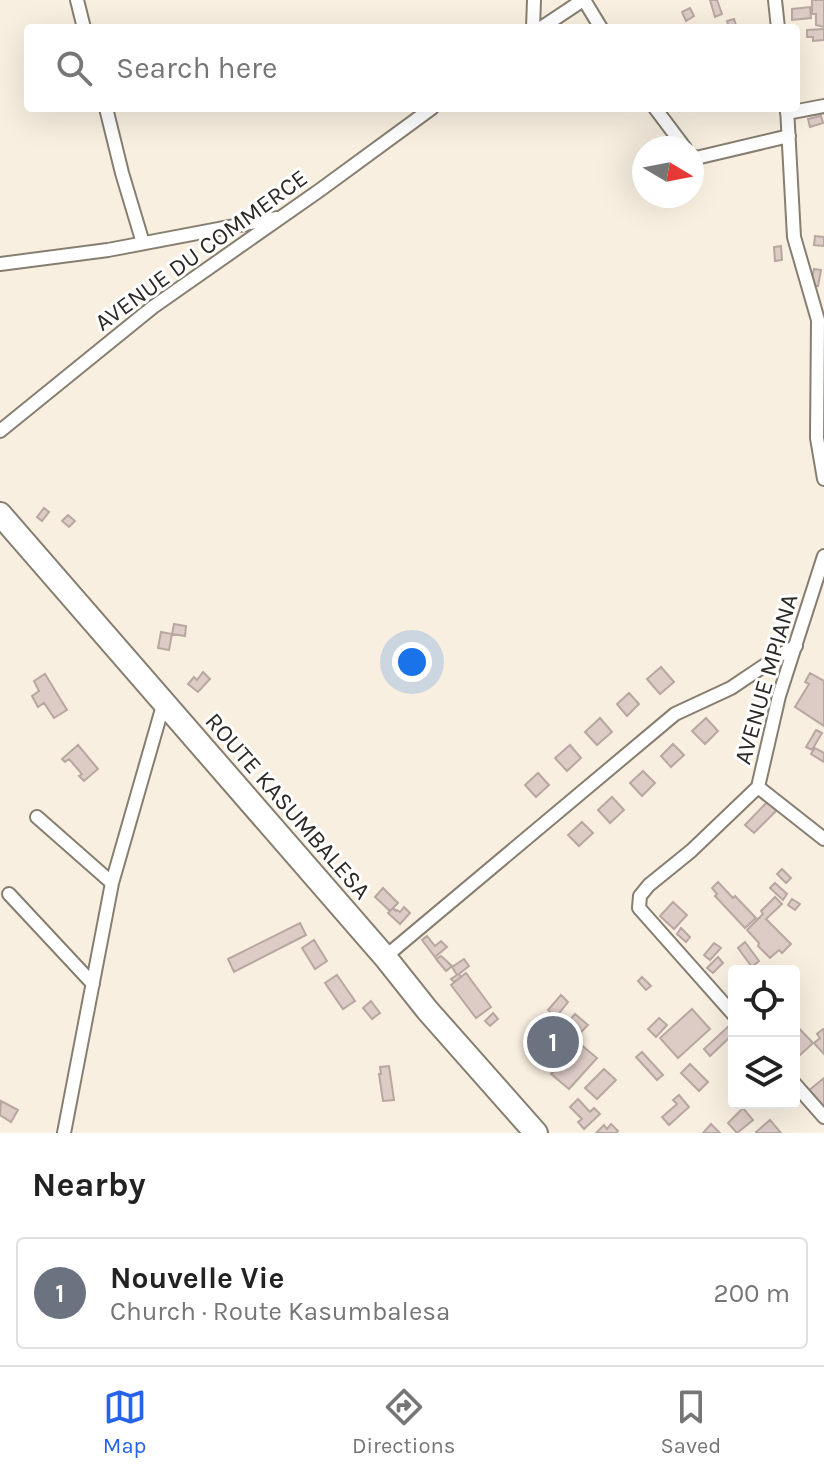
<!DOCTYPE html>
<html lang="en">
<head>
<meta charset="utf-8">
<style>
  :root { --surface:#fff; --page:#f6f6f6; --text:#222; --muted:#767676; --line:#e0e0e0; --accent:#2563eb }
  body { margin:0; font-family:Karla,sans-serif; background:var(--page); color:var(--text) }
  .controls { position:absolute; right:24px; bottom:24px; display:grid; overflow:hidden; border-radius:8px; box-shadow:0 8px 32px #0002 }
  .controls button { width:72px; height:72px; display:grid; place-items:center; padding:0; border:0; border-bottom:2px solid var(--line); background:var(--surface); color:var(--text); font:40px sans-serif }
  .compass { position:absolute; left:632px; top:136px; width:72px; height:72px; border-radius:50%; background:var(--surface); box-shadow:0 8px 32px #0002; rotate:100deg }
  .you { position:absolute; left:412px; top:662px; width:28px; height:28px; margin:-20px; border:6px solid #fff; border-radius:50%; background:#1a73e8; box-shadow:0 0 0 12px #1a73e833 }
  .badge { display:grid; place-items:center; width:52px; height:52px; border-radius:50%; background:var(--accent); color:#fff; font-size:26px; font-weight:700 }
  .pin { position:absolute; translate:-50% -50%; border:4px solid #fff; box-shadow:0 2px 8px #0006 }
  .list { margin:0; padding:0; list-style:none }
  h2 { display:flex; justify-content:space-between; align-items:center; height:104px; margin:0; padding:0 32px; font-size:34px }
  h2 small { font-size:26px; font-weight:400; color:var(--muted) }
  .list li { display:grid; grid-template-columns:52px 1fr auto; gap:24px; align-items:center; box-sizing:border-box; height:112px; margin:0 16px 16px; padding:0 16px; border:2px solid var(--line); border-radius:8px }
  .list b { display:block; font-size:30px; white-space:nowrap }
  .list p { margin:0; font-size:26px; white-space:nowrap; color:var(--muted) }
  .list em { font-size:26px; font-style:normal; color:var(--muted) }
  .icon { flex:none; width:44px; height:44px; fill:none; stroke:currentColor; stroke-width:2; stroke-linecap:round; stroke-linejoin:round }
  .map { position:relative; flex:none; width:824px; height:1133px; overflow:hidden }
  .search { position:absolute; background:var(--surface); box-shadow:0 8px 32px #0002; left:24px; right:24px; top:24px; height:88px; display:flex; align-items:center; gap:20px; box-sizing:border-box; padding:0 28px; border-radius:8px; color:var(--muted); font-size:30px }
  .sheet { height:232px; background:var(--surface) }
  nav { display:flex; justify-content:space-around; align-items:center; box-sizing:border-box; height:112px; border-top:2px solid var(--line); background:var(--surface); font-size:22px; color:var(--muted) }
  nav a { display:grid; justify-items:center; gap:4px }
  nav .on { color:var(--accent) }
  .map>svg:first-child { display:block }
  .building { fill:#ddcbc6; stroke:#b8a7a1; stroke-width:2 }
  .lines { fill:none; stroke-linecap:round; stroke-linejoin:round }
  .street-casing { stroke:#867f71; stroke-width:16 }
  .highway-casing { stroke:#867f71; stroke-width:26 }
  .street { stroke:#fff; stroke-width:12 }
  .highway { stroke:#fff; stroke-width:22 }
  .labels { text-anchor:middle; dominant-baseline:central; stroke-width:6; stroke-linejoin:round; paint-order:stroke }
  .street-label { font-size:24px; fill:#2d2a25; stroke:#fff }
</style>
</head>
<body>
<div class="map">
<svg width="824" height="1133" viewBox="0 0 824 1133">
  <rect width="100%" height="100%" fill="#f8efe0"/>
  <path class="building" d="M 710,0 L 717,0 L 722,14 L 715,17 Z
    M 812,0 L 824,0 L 824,27 L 816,25 L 816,14 L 812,14 Z
    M 810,7 L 811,18 L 792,20 L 792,9 Z
    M 690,8 L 694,16 L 686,21 L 682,12 Z
    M 734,19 L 737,28 L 729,28 L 727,21 Z
    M 824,29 L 824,40 L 813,41 L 813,37 L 807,37 L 807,30 Z
    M 821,116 L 823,123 L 810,127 L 808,119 Z
    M 815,236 L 824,237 L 824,246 L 814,245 Z
    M 781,246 L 782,260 L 775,261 L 774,247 Z
    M 814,269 L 821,270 L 818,286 L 811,285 Z
    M 44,508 L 49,512 L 42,521 L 37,517 Z
    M 68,515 L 75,521 L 69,527 L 62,521 Z
    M 174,624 L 186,626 L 185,636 L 172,634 Z
    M 161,632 L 172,634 L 169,650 L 158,648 Z
    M 661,667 L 674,682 L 660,694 L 647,679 Z
    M 203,672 L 210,679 L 198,692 L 188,684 L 194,677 L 197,680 Z
    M 810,673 L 824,681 L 824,726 L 795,707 L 809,684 L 805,682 Z
    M 45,674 L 67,710 L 54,718 L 44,703 L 38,707 L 32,696 L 39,691 L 34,681 Z
    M 629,693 L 639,704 L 627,716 L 617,704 Z
    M 600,718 L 612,732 L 597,745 L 585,732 Z
    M 706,718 L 718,731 L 705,744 L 692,731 Z
    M 816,730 L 822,733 L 812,750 L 806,747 Z
    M 673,744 L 684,755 L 671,767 L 661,756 Z
    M 78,745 L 98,769 L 84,781 L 79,776 L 82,774 L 69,759 L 65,762 L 62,759 Z
    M 570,745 L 581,758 L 567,771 L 555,758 Z
    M 815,748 L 824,753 L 824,762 L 811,754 Z
    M 643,771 L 655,783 L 642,796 L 630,783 Z
    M 538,773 L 549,785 L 536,797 L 525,785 Z
    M 612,797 L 624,810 L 610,823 L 598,810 Z
    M 768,801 L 777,810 L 754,833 L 745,825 Z
    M 582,822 L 593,833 L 579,846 L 568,835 Z
    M 782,869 L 791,878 L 786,883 L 777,874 Z
    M 718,882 L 733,898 L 735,896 L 756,918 L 745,928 L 715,896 L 717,894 L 712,888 Z
    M 775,883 L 787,894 L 783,900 L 770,888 Z
    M 383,888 L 398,903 L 390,911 L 375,897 Z
    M 775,897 L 782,904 L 766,919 L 791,944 L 782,953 L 779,950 L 770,958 L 758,946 L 759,943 L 747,930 L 763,914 L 761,911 Z
    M 792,899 L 800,904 L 795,910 L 788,905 Z
    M 673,902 L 687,915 L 674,929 L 660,916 Z
    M 404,907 L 410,913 L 400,924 L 388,913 L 393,908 L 396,911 L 397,910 L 400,912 Z
    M 300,923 L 306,935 L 234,972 L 228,959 Z
    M 681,928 L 690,937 L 686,942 L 677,934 Z
    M 427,936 L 435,946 L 441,941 L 447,947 L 435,957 L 422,940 Z
    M 314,940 L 327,961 L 315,969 L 302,948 Z
    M 745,942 L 759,961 L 752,967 L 738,948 Z
    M 714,943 L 721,948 L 710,960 L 704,955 Z
    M 441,956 L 452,966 L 446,971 L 436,959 Z
    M 718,957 L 723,963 L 713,973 L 707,968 Z
    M 464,959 L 469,966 L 459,974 L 461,977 L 454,982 L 451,979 L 457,975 L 452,967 Z
    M 466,973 L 491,1007 L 476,1018 L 451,985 Z
    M 337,975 L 355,1001 L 343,1009 L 325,983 Z
    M 642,977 L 651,986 L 646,990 L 638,981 Z
    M 561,995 L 568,1002 L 556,1017 L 548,1010 Z
    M 371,1001 L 380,1013 L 372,1019 L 363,1008 Z
    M 692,1009 L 710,1029 L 678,1058 L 660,1038 Z
    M 493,1013 L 498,1019 L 490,1026 L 485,1021 Z
    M 575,1014 L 588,1025 L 581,1032 L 569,1021 Z
    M 659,1018 L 667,1025 L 656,1037 L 648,1029 Z
    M 732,1023 L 734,1026 L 734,1044 L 729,1038 L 710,1056 L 704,1049 Z
    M 794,1023 L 813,1043 L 799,1056 L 794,1050 Z
    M 823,1029 L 824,1030 L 824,1054 L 814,1043 L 820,1038 L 817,1034 Z
    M 579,1043 L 597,1058 L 569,1089 L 551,1074 Z
    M 642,1052 L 663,1075 L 657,1080 L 636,1057 Z
    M 690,1064 L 708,1082 L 699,1091 L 681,1073 Z
    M 389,1066 L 394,1100 L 383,1101 L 379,1074 L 381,1074 L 380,1067 Z
    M 604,1069 L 616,1080 L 597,1099 L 585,1088 Z
    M 824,1078 L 824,1109 L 808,1091 Z
    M 679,1095 L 689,1107 L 669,1125 L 662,1117 L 677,1104 L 673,1100 Z
    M 578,1099 L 590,1112 L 594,1108 L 600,1114 L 584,1129 L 578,1122 L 582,1119 L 570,1107 Z
    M 1,1101 L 18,1110 L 11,1122 L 0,1115 Z
    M 743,1108 L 753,1120 L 737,1133 L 728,1123 Z
    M 770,1120 L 781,1133 L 757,1133 L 756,1132 Z
    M 611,1124 L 618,1131 L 616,1133 L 596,1133 L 604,1125 L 607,1129 Z
    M 711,1124 L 720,1133 L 703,1133 Z"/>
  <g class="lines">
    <defs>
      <path id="street" d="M 77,0 L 84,28
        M 584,0 L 601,28
        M 775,0 L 778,28
        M 533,28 L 534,0
        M 541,28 L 583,0
        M 106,108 L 122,173 L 143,243
        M 655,108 L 685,148
        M 787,108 L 794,237 L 818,320 L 817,438 L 824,479
        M 787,113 L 824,106
        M 692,156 L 696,158 L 789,136
        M 0,264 L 108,250 L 277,218
        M 0,431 L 153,307 L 320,190 L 432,108
        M 758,787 L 824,839
        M 37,817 L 112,883
        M 9,894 L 93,984
        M 385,957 L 675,714 L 731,688 L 780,655 L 796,646
        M 734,1015 L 639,908 L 640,896 L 649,885 L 691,851 L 758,787 L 779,696 L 824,556
        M 794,1083 L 824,1117
        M 64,1133 L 112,883 L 164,702"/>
      <path id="highway" d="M 0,514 L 385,957 L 428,1011 L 536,1133"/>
    </defs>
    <use href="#street" class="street-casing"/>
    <use href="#highway" class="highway-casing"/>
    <use href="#street" class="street"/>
    <use href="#highway" class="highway"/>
  </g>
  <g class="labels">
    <g class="street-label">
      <text transform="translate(201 250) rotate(-36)">AVENUE DU COMMERCE</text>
      <text transform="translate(766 679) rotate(-74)">AVENUE MPIANA</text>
      <text transform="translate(288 806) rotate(49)">ROUTE KASUMBALESA</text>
    </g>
  </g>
</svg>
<div class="controls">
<button><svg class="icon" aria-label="locate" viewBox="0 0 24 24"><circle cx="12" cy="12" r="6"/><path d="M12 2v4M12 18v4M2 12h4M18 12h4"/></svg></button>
<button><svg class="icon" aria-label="layers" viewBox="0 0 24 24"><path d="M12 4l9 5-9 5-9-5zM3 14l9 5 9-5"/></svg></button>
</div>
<svg class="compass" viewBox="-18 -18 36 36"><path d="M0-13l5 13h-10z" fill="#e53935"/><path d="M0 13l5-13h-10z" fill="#767676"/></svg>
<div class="you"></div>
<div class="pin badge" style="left:553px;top:1042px;background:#6b7280">1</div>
<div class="search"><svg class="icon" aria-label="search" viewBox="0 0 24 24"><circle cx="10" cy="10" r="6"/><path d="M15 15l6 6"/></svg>Search here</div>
</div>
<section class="sheet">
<h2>Nearby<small></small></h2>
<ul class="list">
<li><span class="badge" style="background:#6b7280">1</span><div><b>Nouvelle Vie</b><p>Church · Route Kasumbalesa</p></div><em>200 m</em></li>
</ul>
</section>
<nav>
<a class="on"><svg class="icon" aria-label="map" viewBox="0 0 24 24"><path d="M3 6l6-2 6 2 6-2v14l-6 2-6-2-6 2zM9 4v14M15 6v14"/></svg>Map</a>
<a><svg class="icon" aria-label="directions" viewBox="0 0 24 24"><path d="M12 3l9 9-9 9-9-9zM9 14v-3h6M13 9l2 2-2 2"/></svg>Directions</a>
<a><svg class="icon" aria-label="saved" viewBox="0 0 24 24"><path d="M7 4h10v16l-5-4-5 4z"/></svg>Saved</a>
</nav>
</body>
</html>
